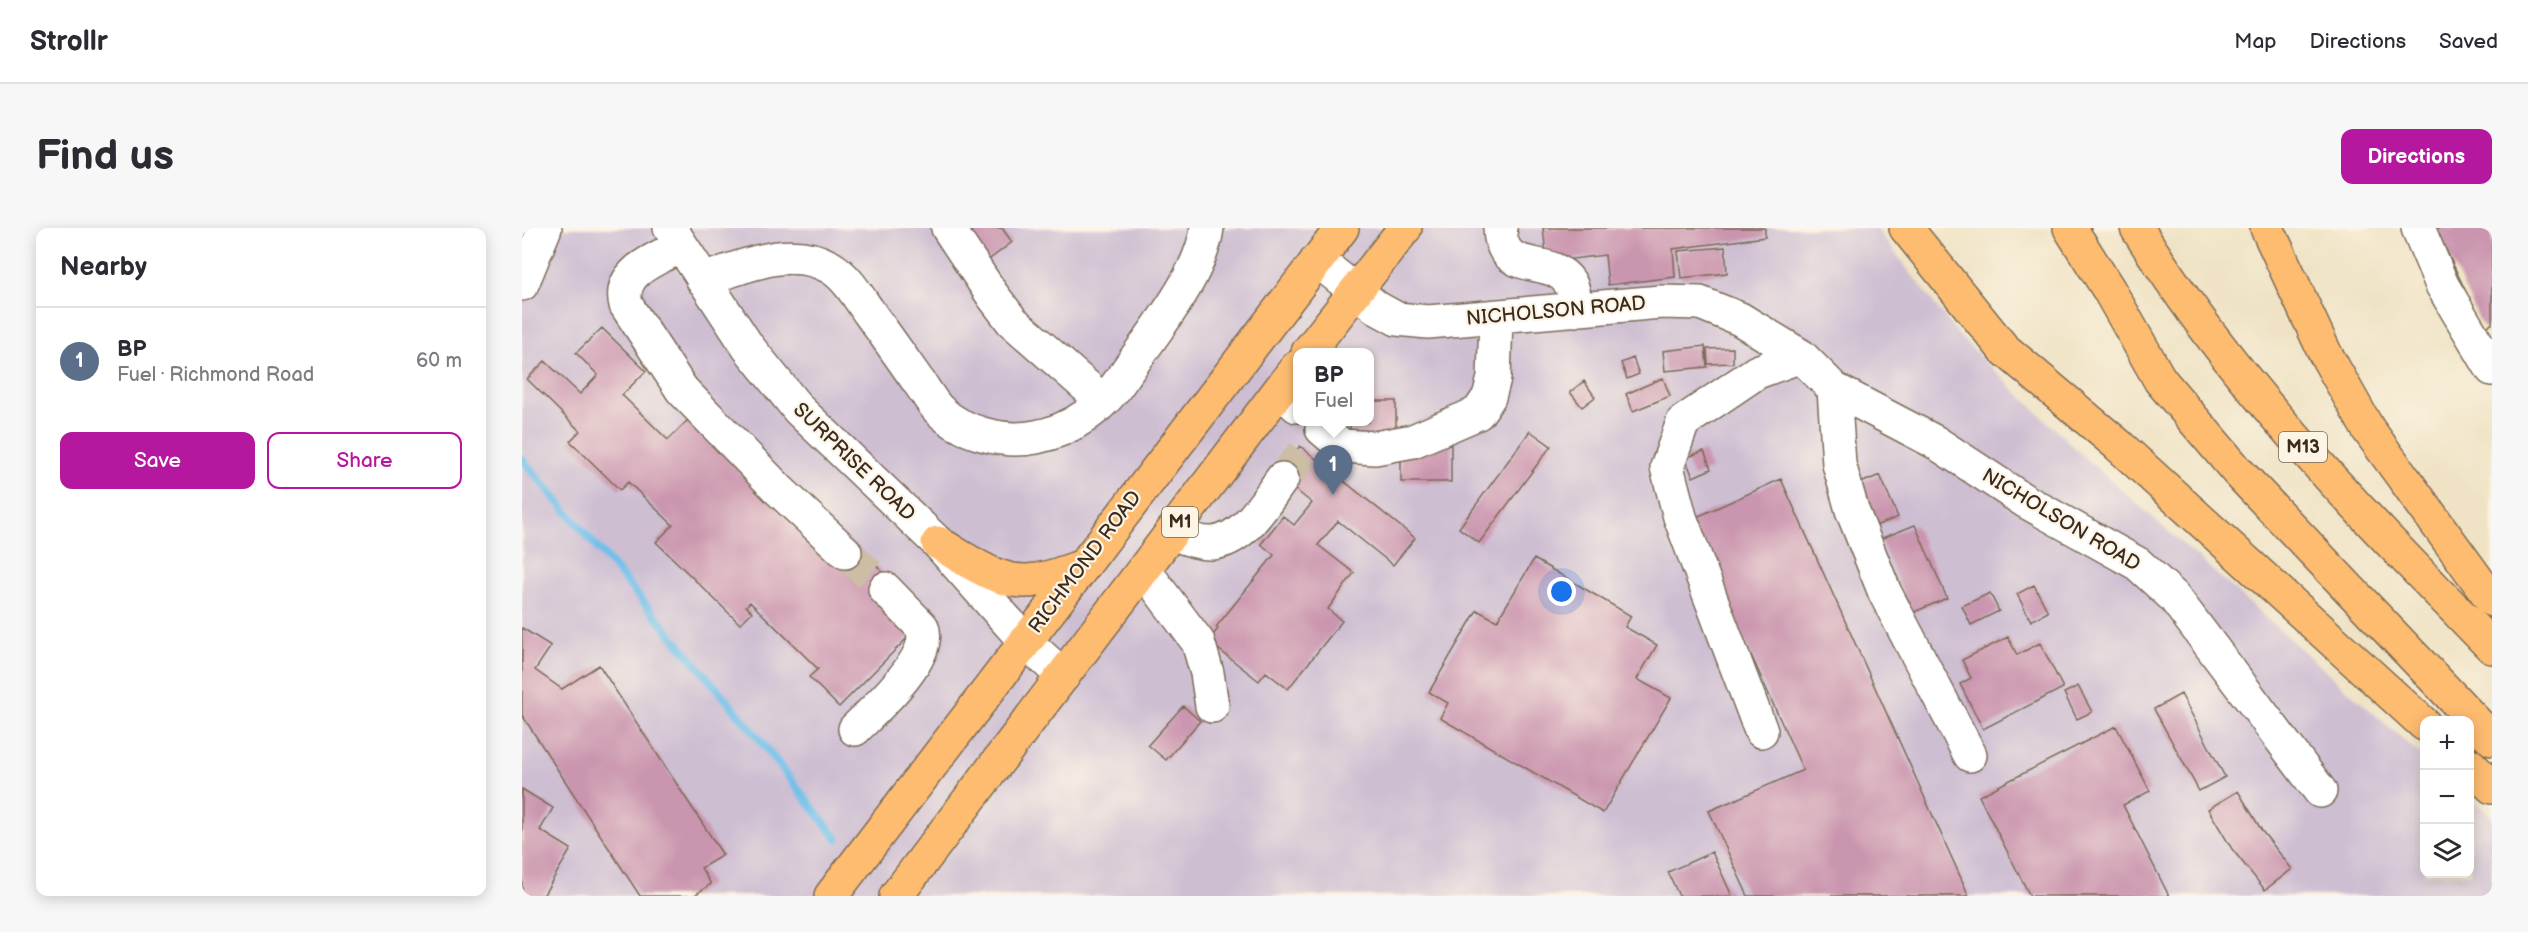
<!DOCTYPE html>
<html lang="en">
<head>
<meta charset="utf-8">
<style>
  :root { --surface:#fff; --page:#f7f7f7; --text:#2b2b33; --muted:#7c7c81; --line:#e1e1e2; --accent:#b5179e }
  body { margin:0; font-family:"Balsamiq Sans",sans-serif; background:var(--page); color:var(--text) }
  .controls { position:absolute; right:18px; bottom:18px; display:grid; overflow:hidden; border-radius:12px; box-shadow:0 3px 15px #0003 }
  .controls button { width:54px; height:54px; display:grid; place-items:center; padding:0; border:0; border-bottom:2px solid var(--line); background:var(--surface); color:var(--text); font:30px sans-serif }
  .you { position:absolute; left:1040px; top:364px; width:21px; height:21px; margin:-15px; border:4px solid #fff; border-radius:50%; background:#1a73e8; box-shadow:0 0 0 9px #1a73e833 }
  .badge { display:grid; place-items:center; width:39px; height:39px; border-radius:50%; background:var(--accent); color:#fff; font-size:20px; font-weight:700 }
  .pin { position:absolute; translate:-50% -50px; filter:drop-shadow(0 2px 3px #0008) }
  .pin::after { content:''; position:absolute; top:32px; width:21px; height:18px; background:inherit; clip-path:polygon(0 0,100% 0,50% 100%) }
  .popup { position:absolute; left:771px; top:120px; width:81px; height:78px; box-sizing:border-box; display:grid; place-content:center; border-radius:12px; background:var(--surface); filter:drop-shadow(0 2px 4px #0005); font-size:20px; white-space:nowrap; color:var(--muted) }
  .popup b { font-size:22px; color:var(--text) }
  .popup::after { content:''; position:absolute; left:50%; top:100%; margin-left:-12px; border:12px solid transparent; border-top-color:var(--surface) }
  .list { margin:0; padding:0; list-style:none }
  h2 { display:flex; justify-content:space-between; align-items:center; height:78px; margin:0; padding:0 24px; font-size:26px }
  h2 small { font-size:20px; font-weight:400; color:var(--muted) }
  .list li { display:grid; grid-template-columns:39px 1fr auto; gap:18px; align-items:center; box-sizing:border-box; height:108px; padding:0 24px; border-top:2px solid var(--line) }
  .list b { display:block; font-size:22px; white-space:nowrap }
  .list p { margin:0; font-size:20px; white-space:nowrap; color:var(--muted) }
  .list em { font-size:20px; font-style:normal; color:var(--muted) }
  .actions { display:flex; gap:12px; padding:18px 24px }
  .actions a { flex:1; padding:14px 0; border:2px solid var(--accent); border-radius:12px; text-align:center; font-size:21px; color:var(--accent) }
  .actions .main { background:var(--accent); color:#fff }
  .icon { flex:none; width:33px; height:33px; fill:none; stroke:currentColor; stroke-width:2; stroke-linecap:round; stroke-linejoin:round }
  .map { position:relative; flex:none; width:1970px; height:668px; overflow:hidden; border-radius:12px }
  header { display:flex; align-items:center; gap:36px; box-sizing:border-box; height:84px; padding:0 30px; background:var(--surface); border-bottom:2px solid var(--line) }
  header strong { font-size:28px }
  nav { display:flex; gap:33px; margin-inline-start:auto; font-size:21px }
  .intro { display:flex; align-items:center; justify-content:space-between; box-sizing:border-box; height:144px; padding:0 36px }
  h1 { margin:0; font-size:42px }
  .button { padding:15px 27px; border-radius:12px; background:var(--accent); color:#fff; font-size:21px; font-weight:700 }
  main { display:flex; gap:36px; padding:0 36px }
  aside { flex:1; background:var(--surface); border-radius:12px; box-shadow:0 3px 15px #0003 }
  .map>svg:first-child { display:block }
  .industrial { fill:#cdbed2; fill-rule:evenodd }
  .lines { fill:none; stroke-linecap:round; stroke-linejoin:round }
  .stream { stroke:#6fc0ea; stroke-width:8 }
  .building { fill:#ca95af }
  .minor-tunnel { stroke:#ccbea4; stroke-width:33; stroke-dasharray:33 16; stroke-linecap:butt }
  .minor-casing { stroke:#7a6b58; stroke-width:36 }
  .highway-casing { stroke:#7a6b58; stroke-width:36 }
  .minor { stroke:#fff; stroke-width:33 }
  .highway { stroke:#febc70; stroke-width:33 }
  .labels { text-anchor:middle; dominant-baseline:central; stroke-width:4.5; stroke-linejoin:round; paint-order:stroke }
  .shield { fill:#fcf5e5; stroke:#75675a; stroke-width:1.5 }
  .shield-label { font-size:18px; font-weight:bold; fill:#3b2a1e }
  .street-label { font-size:20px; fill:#3b2a1e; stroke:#fcf5e5 }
</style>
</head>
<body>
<header>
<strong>Strollr</strong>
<nav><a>Map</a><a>Directions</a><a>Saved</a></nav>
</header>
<div class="intro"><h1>Find us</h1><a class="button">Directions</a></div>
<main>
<aside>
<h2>Nearby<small></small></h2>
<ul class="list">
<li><span class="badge" style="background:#5c6f8a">1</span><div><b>BP</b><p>Fuel · Richmond Road</p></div><em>60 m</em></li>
</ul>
<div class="actions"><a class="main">Save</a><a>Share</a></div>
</aside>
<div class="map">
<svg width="1970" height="668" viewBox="0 0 1970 668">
  <rect width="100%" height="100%" fill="#fcf5e5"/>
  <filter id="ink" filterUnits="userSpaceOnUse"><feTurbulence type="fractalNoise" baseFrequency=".0167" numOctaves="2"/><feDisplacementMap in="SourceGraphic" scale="12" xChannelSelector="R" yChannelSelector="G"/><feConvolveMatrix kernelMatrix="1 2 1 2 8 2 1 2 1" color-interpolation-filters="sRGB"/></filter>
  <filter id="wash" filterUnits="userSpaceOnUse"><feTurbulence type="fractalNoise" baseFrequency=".008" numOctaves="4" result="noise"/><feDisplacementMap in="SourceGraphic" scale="24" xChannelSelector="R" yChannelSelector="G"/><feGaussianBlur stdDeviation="1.35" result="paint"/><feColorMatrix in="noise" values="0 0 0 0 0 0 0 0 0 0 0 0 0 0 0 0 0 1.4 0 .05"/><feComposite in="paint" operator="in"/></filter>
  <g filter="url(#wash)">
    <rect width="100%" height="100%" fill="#f0e3c5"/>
    <path class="industrial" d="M 0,0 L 1354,0 L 1438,109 L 1560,227 L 1902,530 L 1902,646 L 1948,646 L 1948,569 L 1970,588 L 1970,668 L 0,668 ZM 775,124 L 847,124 L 847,194 L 775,194 Z"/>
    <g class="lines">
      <path class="stream" d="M 0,231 L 230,502 L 315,611"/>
    </g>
    <g id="blocks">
      <path class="building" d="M 438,0 L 480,0 L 490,14 L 464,34 Z
        M 1021,0 L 1243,0 L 1243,9 L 1151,21 L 1153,49 L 1086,57 L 1083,27 L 1025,34 Z
        M 1914,0 L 1970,0 L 1970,96 L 1961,100 Z
        M 1203,19 L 1205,45 L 1159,50 L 1156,23 Z
        M 80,100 L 124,143 L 100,167 L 146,212 L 169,189 L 332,316 L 370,353 L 392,403 L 317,479 L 287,449 L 296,441 L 228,374 L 224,378 L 230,384 L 218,396 L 134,314 L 151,297 L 106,254 L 98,262 L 48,213 L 58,203 L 5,151 L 23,133 L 58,166 L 76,147 L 54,125 Z
        M 1183,118 L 1185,139 L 1143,143 L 1141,123 Z
        M 1211,120 L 1211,135 L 1186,136 L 1185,121 Z
        M 1111,130 L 1117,146 L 1105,151 L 1099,135 Z
        M 1141,150 L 1148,168 L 1111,183 L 1104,166 Z
        M 1062,153 L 1073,169 L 1060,179 L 1048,164 Z
        M 847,173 L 874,173 L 874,210 L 828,210 L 828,194 L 847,194 Z
        M 1008,203 L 1029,218 L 957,315 L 937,300 Z
        M 929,217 L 929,254 L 879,254 L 879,218 Z
        M 778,218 L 893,310 L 871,337 L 816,293 L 796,317 L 832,345 L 806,381 L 820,393 L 766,461 L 744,444 L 737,453 L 686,413 L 696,401 L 694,399 L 752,327 L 739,316 L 761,288 L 772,297 L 790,275 L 755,247 Z
        M 1182,223 L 1189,241 L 1171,249 L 1163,230 Z
        M 1358,247 L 1376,289 L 1351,299 L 1334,257 Z
        M 1259,251 L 1447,668 L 1226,668 L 1187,583 L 1281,542 L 1168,292 Z
        M 1393,297 L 1425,370 L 1390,385 L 1358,311 Z
        M 1012,331 L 1109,388 L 1103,399 L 1135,417 L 1115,451 L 1149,470 L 1081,585 L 918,490 L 926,475 L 907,464 L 955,382 L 975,393 Z
        M 1512,357 L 1526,384 L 1509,393 L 1495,366 Z
        M 1468,365 L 1477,383 L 1449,397 L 1440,378 Z
        M 0,400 L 29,418 L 13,442 L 40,461 L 77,437 L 201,627 L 179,640 L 189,656 L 171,668 L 118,668 L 0,487 Z
        M 1486,409 L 1495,427 L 1518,415 L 1541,460 L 1461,501 L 1438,456 L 1449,450 L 1440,432 Z
        M 1556,458 L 1570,484 L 1555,491 L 1542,465 Z
        M 1659,466 L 1703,549 L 1677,563 L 1632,481 Z
        M 661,478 L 678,493 L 644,532 L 626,517 Z
        M 1594,498 L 1628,563 L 1601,577 L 1647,668 L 1508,668 L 1457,568 Z
        M 0,561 L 31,580 L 18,602 L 49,621 L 21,668 L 0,668 Z
        M 1716,563 L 1740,603 L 1770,641 L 1743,662 L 1710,621 L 1686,581 Z
        M 1190,624 L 1210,668 L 1157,668 L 1146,644 Z"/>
    </g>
  </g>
  <g filter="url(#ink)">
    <use href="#blocks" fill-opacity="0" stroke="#7a6b58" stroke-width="1.5"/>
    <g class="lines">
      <path class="minor-tunnel" d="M 760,251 L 784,222
        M 323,324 L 363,361"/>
      <defs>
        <path id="minor" d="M 148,0 L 226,119 L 277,182 L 416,315 L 503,413 L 541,448
          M 426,0 L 471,68 L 490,93 L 581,173
          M 978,0 C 979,51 1028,24 1048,55 C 1053,63 1052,73 1053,82
          M 1896,0 L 1920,57 L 1970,141
          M 159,18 C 135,31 95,43 104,77 L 160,162 L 256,261 L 323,324
          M 795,32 L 855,80 L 875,91 L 906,94 L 1139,74 L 1178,75 L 1218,91 L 1279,128 L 1312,161 L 1413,214 L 1503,273 L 1616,336 L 1652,369 L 1798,563
          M 181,52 C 220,39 268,16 308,39 C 324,48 336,68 346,83 C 363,106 379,129 396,153 C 403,162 409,174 417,182 C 441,206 483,215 514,209 C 551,202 581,179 601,149 C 629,107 679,49 685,0
          M 0,56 L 23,0
          M 1312,161 L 1317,236 L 1330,282 L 1363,365 L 1448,527
          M 758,162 L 775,178
          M 800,201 L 820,218 L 853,220 L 891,213 L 956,185 L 967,169 L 972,150 L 974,89
          M 650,305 C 662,309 677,316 690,315 C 722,313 743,274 760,251
          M 622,342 L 676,414 L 685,445 L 690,478
          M 333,501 C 353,481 412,429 400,399 L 363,361
          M 1239,503 L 1158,289 L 1145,239 L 1161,194 L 1235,144 L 1279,128"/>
        <path id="highway" d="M 1384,0 L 1481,120 L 1595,216 L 1902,496
          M 1548,0 L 1587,62 L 1638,152 L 1716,244 L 1970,511
          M 1615,0 C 1711,156 1842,288 1970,419
          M 1745,0 L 1803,125 L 1846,201 L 1970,372
          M 786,124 L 883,0
          M 416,315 C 444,331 479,359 514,352 C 529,350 544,344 558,339
          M 1948,537 L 1970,559
          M 309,668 L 820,0
          M 374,668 L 775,139"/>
      </defs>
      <use href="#minor" class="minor-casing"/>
      <use href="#highway" class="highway-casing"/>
      <use href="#minor" class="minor"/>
      <use href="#highway" class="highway"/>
    </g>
  </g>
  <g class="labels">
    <g class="shield">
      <rect x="1757" y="204" width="48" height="30" rx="4.5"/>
      <rect x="640" y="279" width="36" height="30" rx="4.5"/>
    </g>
    <g class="shield-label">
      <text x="1781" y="219">M13</text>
      <text x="658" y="294">M1</text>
    </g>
    <g class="street-label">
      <text transform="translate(1034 83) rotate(-5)">NICHOLSON ROAD</text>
      <text transform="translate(332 234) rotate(44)">SURPRISE ROAD</text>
      <text transform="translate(1539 292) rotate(31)">NICHOLSON ROAD</text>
      <text transform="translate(563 334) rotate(-53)">RICHMOND ROAD</text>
    </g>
  </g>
</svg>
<div class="controls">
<button>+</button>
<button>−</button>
<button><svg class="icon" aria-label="layers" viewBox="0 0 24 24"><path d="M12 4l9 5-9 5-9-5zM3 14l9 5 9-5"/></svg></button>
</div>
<div class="you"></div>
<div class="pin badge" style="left:811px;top:267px;background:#5c6f8a">1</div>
<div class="popup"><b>BP</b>Fuel</div>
</div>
</main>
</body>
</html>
